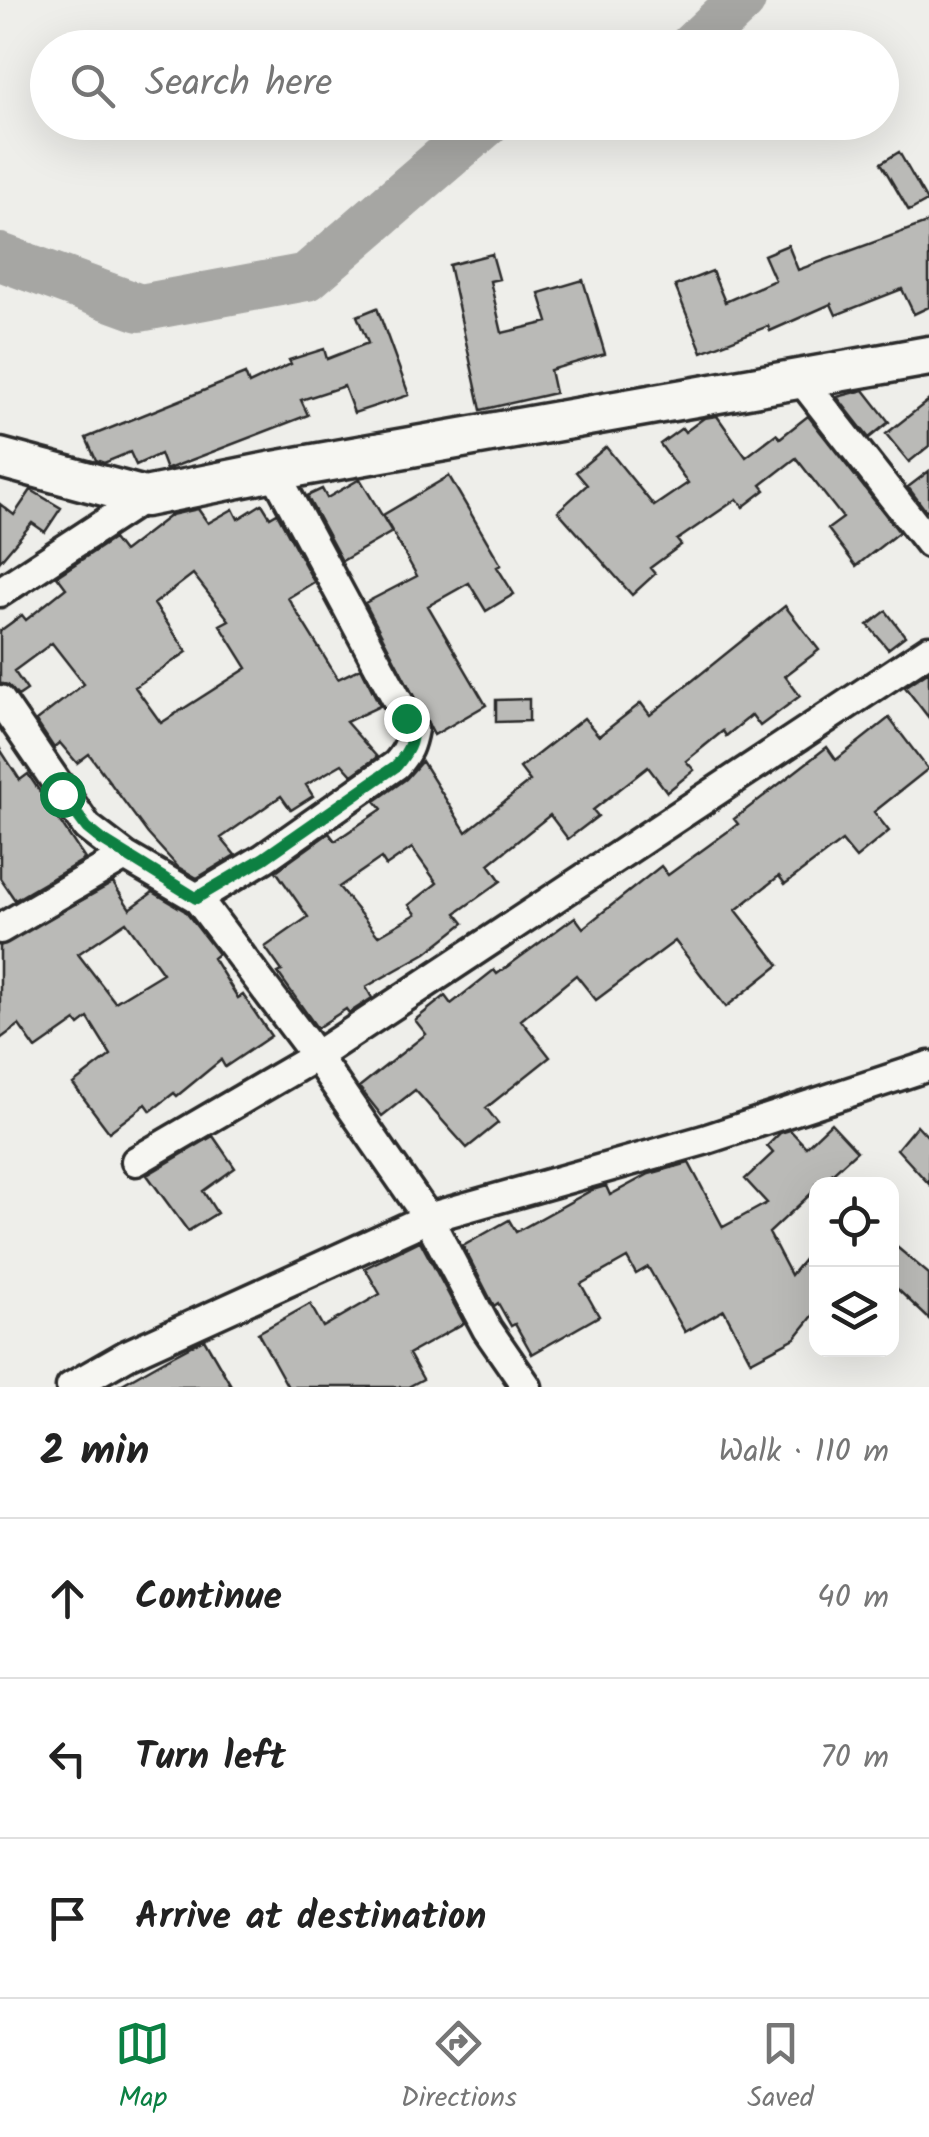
<!DOCTYPE html>
<html lang="en">
<head>
<meta charset="utf-8">
<style>
  :root { --surface:#fff; --page:#f6f6f6; --text:#222; --muted:#767676; --line:#e0e0e0; --accent:#0b8043 }
  body { margin:0; font-family:Kalam,sans-serif; background:var(--page); color:var(--text) }
  .controls { position:absolute; right:30px; bottom:30px; display:grid; overflow:hidden; border-radius:20px; box-shadow:0 10px 40px #0002 }
  .controls button { width:90px; height:90px; display:grid; place-items:center; padding:0; border:0; border-bottom:2px solid var(--line); background:var(--surface); color:var(--text); font:50px sans-serif }
  .stop { position:absolute; width:30px; height:30px; margin:-22px; border:8px solid #0b8043; border-radius:50%; background:#fff }
  .stop.end { background:#0b8043; border-color:#fff; box-shadow:0 2px 10px #0008 }
  .list { margin:0; padding:0; list-style:none }
  h2 { display:flex; justify-content:space-between; align-items:center; height:130px; margin:0; padding:0 40px; font-size:42px }
  h2 small { font-size:32px; font-weight:400; color:var(--muted) }
  .list li { display:grid; grid-template-columns:65px 1fr auto; gap:30px; align-items:center; box-sizing:border-box; height:160px; padding:0 40px; border-top:2px solid var(--line) }
  .list b { display:block; font-size:38px; white-space:nowrap }
  .list em { font-size:32px; font-style:normal; color:var(--muted) }
  .icon { flex:none; width:55px; height:55px; fill:none; stroke:currentColor; stroke-width:2; stroke-linecap:round; stroke-linejoin:round }
  .map { position:relative; flex:none; width:929px; height:1387px; overflow:hidden }
  .search { position:absolute; background:var(--surface); box-shadow:0 10px 40px #0002; left:30px; right:30px; top:30px; height:110px; display:flex; align-items:center; gap:25px; box-sizing:border-box; padding:0 35px; border-radius:55px; color:var(--muted); font-size:38px }
  .sheet { height:610px; background:var(--surface) }
  nav { display:flex; justify-content:space-around; align-items:center; box-sizing:border-box; height:140px; border-top:2px solid var(--line); background:var(--surface); font-size:28px; color:var(--muted) }
  nav a { display:grid; justify-items:center; gap:5px }
  nav .on { color:var(--accent) }
  .map>svg:first-child { display:block }
  .lines { fill:none; stroke-linecap:round; stroke-linejoin:round }
  .river { stroke:#a6a6a3; stroke-width:48 }
  .building { fill:#babab7; stroke:#2b2b2b; stroke-width:2.5; fill-rule:evenodd }
  .street-casing { stroke:#2b2b2b; stroke-width:35 }
  .secondary-casing { stroke:#2b2b2b; stroke-width:45 }
  .street { stroke:#f6f6f2; stroke-width:28 }
  .secondary { stroke:#f6f6f2; stroke-width:38 }
  .route { stroke:#0b8043; stroke-width:12 }
</style>
</head>
<body>
<div class="map">
<svg width="929" height="1387" viewBox="0 0 929 1387">
  <rect width="100%" height="100%" fill="#eeeeea"/>
  <filter id="ink" filterUnits="userSpaceOnUse"><feTurbulence type="fractalNoise" baseFrequency=".01" numOctaves="2"/><feDisplacementMap in="SourceGraphic" scale="20" xChannelSelector="R" yChannelSelector="G"/><feConvolveMatrix kernelMatrix="1 2 1 2 8 2 1 2 1" color-interpolation-filters="sRGB"/></filter>
  <g filter="url(#ink)">
    <g class="lines">
      <path class="river" d="M 691,48 L 742,0
        M 0,257 L 140,308 L 307,277 L 487,122"/>
    </g>
    <path class="building" d="M 899,152 L 927,201 L 909,211 L 881,163 Z
      M 929,222 L 929,307 L 914,314 L 902,289 L 836,315 L 831,304 L 770,331 L 768,326 L 702,352 L 675,286 L 712,271 L 725,302 L 775,280 L 764,255 L 788,245 L 798,270 Z
      M 492,254 L 499,279 L 490,281 L 502,333 L 548,322 L 539,293 L 583,280 L 605,354 L 550,370 L 555,393 L 481,410 L 449,265 Z
      M 377,308 L 409,395 L 354,413 L 344,386 L 301,400 L 308,415 L 168,469 L 166,470 L 160,454 L 136,465 L 130,452 L 104,463 L 96,460 L 86,438 L 245,374 L 249,384 L 291,364 L 289,360 L 324,349 L 327,359 L 368,343 L 357,316 Z
      M 864,390 L 889,422 L 869,438 L 837,397 Z
      M 929,400 L 929,446 L 909,462 L 886,434 Z
      M 717,416 L 746,457 L 776,434 L 780,438 L 808,416 L 899,532 L 856,566 L 828,529 L 843,518 L 796,458 L 761,485 L 765,490 L 743,507 L 737,499 L 677,540 L 681,545 L 650,568 L 655,574 L 632,595 L 558,511 L 587,485 L 576,472 L 606,447 L 654,506 L 688,483 L 660,444 L 682,428 L 685,432 L 704,418 Z
      M 929,471 L 929,508 L 926,511 L 908,487 Z
      M 449,476 L 501,565 L 497,567 L 514,594 L 486,611 L 469,583 L 428,606 L 486,705 L 434,735 L 365,603 L 417,576 L 383,515 Z
      M 360,479 L 392,532 L 342,561 L 307,496 L 322,489 L 327,498 Z
      M 31,490 L 61,508 L 45,532 L 32,523 L 0,561 L 0,504 L 14,515 Z
      M 262,504 L 270,517 L 277,513 L 314,582 L 288,598 L 338,679 L 361,668 L 380,706 L 346,722 L 377,757 L 352,775 L 342,764 L 306,785 L 313,796 L 291,810 L 281,796 L 221,838 L 235,855 L 197,878 L 178,867 L 148,834 L 89,754 L 77,763 L 60,743 L 54,748 L 36,721 L 84,684 L 52,643 L 14,671 L 27,690 L 18,696 L 8,685 L 0,683 L 0,631 L 22,615 L 26,620 L 66,588 L 57,576 L 113,539 L 123,552 L 171,515 L 198,509 L 208,523 L 233,509 L 238,519 ZM 193,574 L 229,620 L 220,625 L 247,668 L 161,723 L 135,687 L 187,652 L 154,604 Z
      M 785,606 L 819,650 L 785,676 L 800,696 L 760,726 L 752,715 L 726,736 L 723,731 L 686,761 L 694,770 L 667,792 L 648,767 L 593,810 L 598,816 L 568,839 L 550,815 L 489,864 L 501,881 L 456,913 L 464,923 L 426,953 L 366,987 L 372,998 L 349,1013 L 346,1009 L 317,1028 L 278,973 L 282,971 L 265,947 L 308,917 L 276,871 L 329,833 L 335,841 L 382,809 L 375,801 L 406,779 L 422,761 L 466,832 L 530,781 L 520,768 L 584,718 L 599,736 L 641,703 L 650,715 ZM 412,848 L 437,883 L 409,905 L 416,914 L 378,936 L 339,887 L 381,858 L 386,866 Z
      M 886,611 L 905,636 L 888,649 L 868,625 Z
      M 929,671 L 929,718 L 905,687 Z
      M 529,699 L 529,721 L 496,722 L 496,700 Z
      M 889,718 L 928,769 L 874,812 L 889,831 L 856,858 L 842,841 L 785,884 L 779,876 L 736,910 L 779,965 L 726,1007 L 675,941 L 596,1000 L 576,975 L 521,1020 L 550,1057 L 486,1108 L 498,1123 L 467,1148 L 415,1090 L 382,1116 L 359,1087 L 426,1034 L 415,1020 L 445,996 L 451,1004 L 494,970 L 497,974 L 575,917 L 583,928 L 661,866 L 668,875 L 738,824 L 734,819 L 827,747 L 836,760 Z
      M 0,749 L 20,780 L 28,774 L 85,859 L 15,900 L 0,878 Z
      M 113,883 L 130,909 L 153,892 L 185,911 L 218,954 L 213,958 L 238,998 L 243,995 L 271,1036 L 225,1067 L 221,1060 L 177,1096 L 174,1093 L 151,1111 L 146,1104 L 109,1132 L 73,1084 L 111,1055 L 88,1018 L 79,1025 L 76,1021 L 36,1049 L 19,1025 L 0,1039 L 0,946 ZM 126,922 L 163,973 L 115,1002 L 78,954 Z
      M 831,1123 L 857,1151 L 821,1184 L 816,1184 L 816,1189 L 769,1233 L 791,1275 L 816,1245 L 816,1312 L 795,1338 L 751,1361 L 724,1310 L 685,1332 L 648,1267 L 636,1274 L 627,1258 L 581,1284 L 599,1316 L 532,1354 L 515,1324 L 511,1326 L 498,1303 L 494,1306 L 463,1246 L 509,1220 L 516,1232 L 592,1190 L 606,1186 L 610,1195 L 649,1174 L 689,1163 L 723,1227 L 767,1203 L 745,1179 L 773,1153 L 767,1146 L 780,1133 L 790,1130 L 806,1147 Z
      M 917,1125 L 929,1138 L 929,1184 L 897,1149 Z
      M 213,1136 L 235,1168 L 203,1191 L 217,1213 L 188,1231 L 147,1175 Z
      M 420,1241 L 464,1323 L 409,1354 L 423,1379 L 408,1387 L 288,1387 L 258,1333 L 310,1304 L 323,1327 L 380,1294 L 365,1268 Z
      M 892,1243 L 929,1274 L 929,1319 L 892,1284 Z
      M 204,1339 L 232,1387 L 117,1387 L 170,1357 Z"/>
    <g class="lines">
      <defs>
        <path id="street" d="M 800,378 L 929,543
          M 0,592 L 145,497
          M 0,700 L 87,827 L 125,856 L 197,898 L 316,1056 L 428,1218 L 487,1329 L 527,1387
          M 197,898 L 264,858 L 396,765 C 407,753 410,745 413,729 L 274,471
          M 0,929 L 125,856
          M 136,1161 L 316,1056 L 929,650
          M 71,1387 L 127,1355 L 428,1218 L 704,1140 L 929,1066"/>
        <path id="secondary" d="M 0,458 L 145,497 L 274,471 L 929,356"/>
      </defs>
      <use href="#street" class="street-casing"/>
      <use href="#secondary" class="secondary-casing"/>
      <use href="#street" class="street"/>
      <use href="#secondary" class="secondary"/>
    </g>
  </g>
  <g class="lines" filter="url(#ink)">
    <path class="route" d="M 62,794 L 87,828 L 102,840 L 196,898 L 264,858 L 396,766 C 409,751 418,736 406,718"/>
  </g>
</svg>
<div class="controls">
<button><svg class="icon" aria-label="locate" viewBox="0 0 24 24"><circle cx="12" cy="12" r="6"/><path d="M12 2v4M12 18v4M2 12h4M18 12h4"/></svg></button>
<button><svg class="icon" aria-label="layers" viewBox="0 0 24 24"><path d="M12 4l9 5-9 5-9-5zM3 14l9 5 9-5"/></svg></button>
</div>
<div class="stop" style="left:62px;top:794px"></div>
<div class="stop end" style="left:406px;top:718px"></div>
<div class="search"><svg class="icon" aria-label="search" viewBox="0 0 24 24"><circle cx="10" cy="10" r="6"/><path d="M15 15l6 6"/></svg>Search here</div>
</div>
<section class="sheet">
<h2>2 min<small>Walk · 110 m</small></h2>
<ul class="list">
<li><svg class="icon" aria-label="ahead" viewBox="0 0 24 24"><path d="M12 20V5M6 11l6-6 6 6"/></svg><div><b>Continue</b></div><em>40 m</em></li>
<li><svg class="icon" aria-label="left" viewBox="0 0 24 24"><path d="M17 20v-9H6M10 6l-5 5 5 5"/></svg><div><b>Turn left</b></div><em>70 m</em></li>
<li><svg class="icon" aria-label="arrive" viewBox="0 0 24 24"><path d="M6 21V4h12l-3 4 3 4H6"/></svg><div><b>Arrive at destination</b></div></li>
</ul>
</section>
<nav>
<a class="on"><svg class="icon" aria-label="map" viewBox="0 0 24 24"><path d="M3 6l6-2 6 2 6-2v14l-6 2-6-2-6 2zM9 4v14M15 6v14"/></svg>Map</a>
<a><svg class="icon" aria-label="directions" viewBox="0 0 24 24"><path d="M12 3l9 9-9 9-9-9zM9 14v-3h6M13 9l2 2-2 2"/></svg>Directions</a>
<a><svg class="icon" aria-label="saved" viewBox="0 0 24 24"><path d="M7 4h10v16l-5-4-5 4z"/></svg>Saved</a>
</nav>
</body>
</html>
